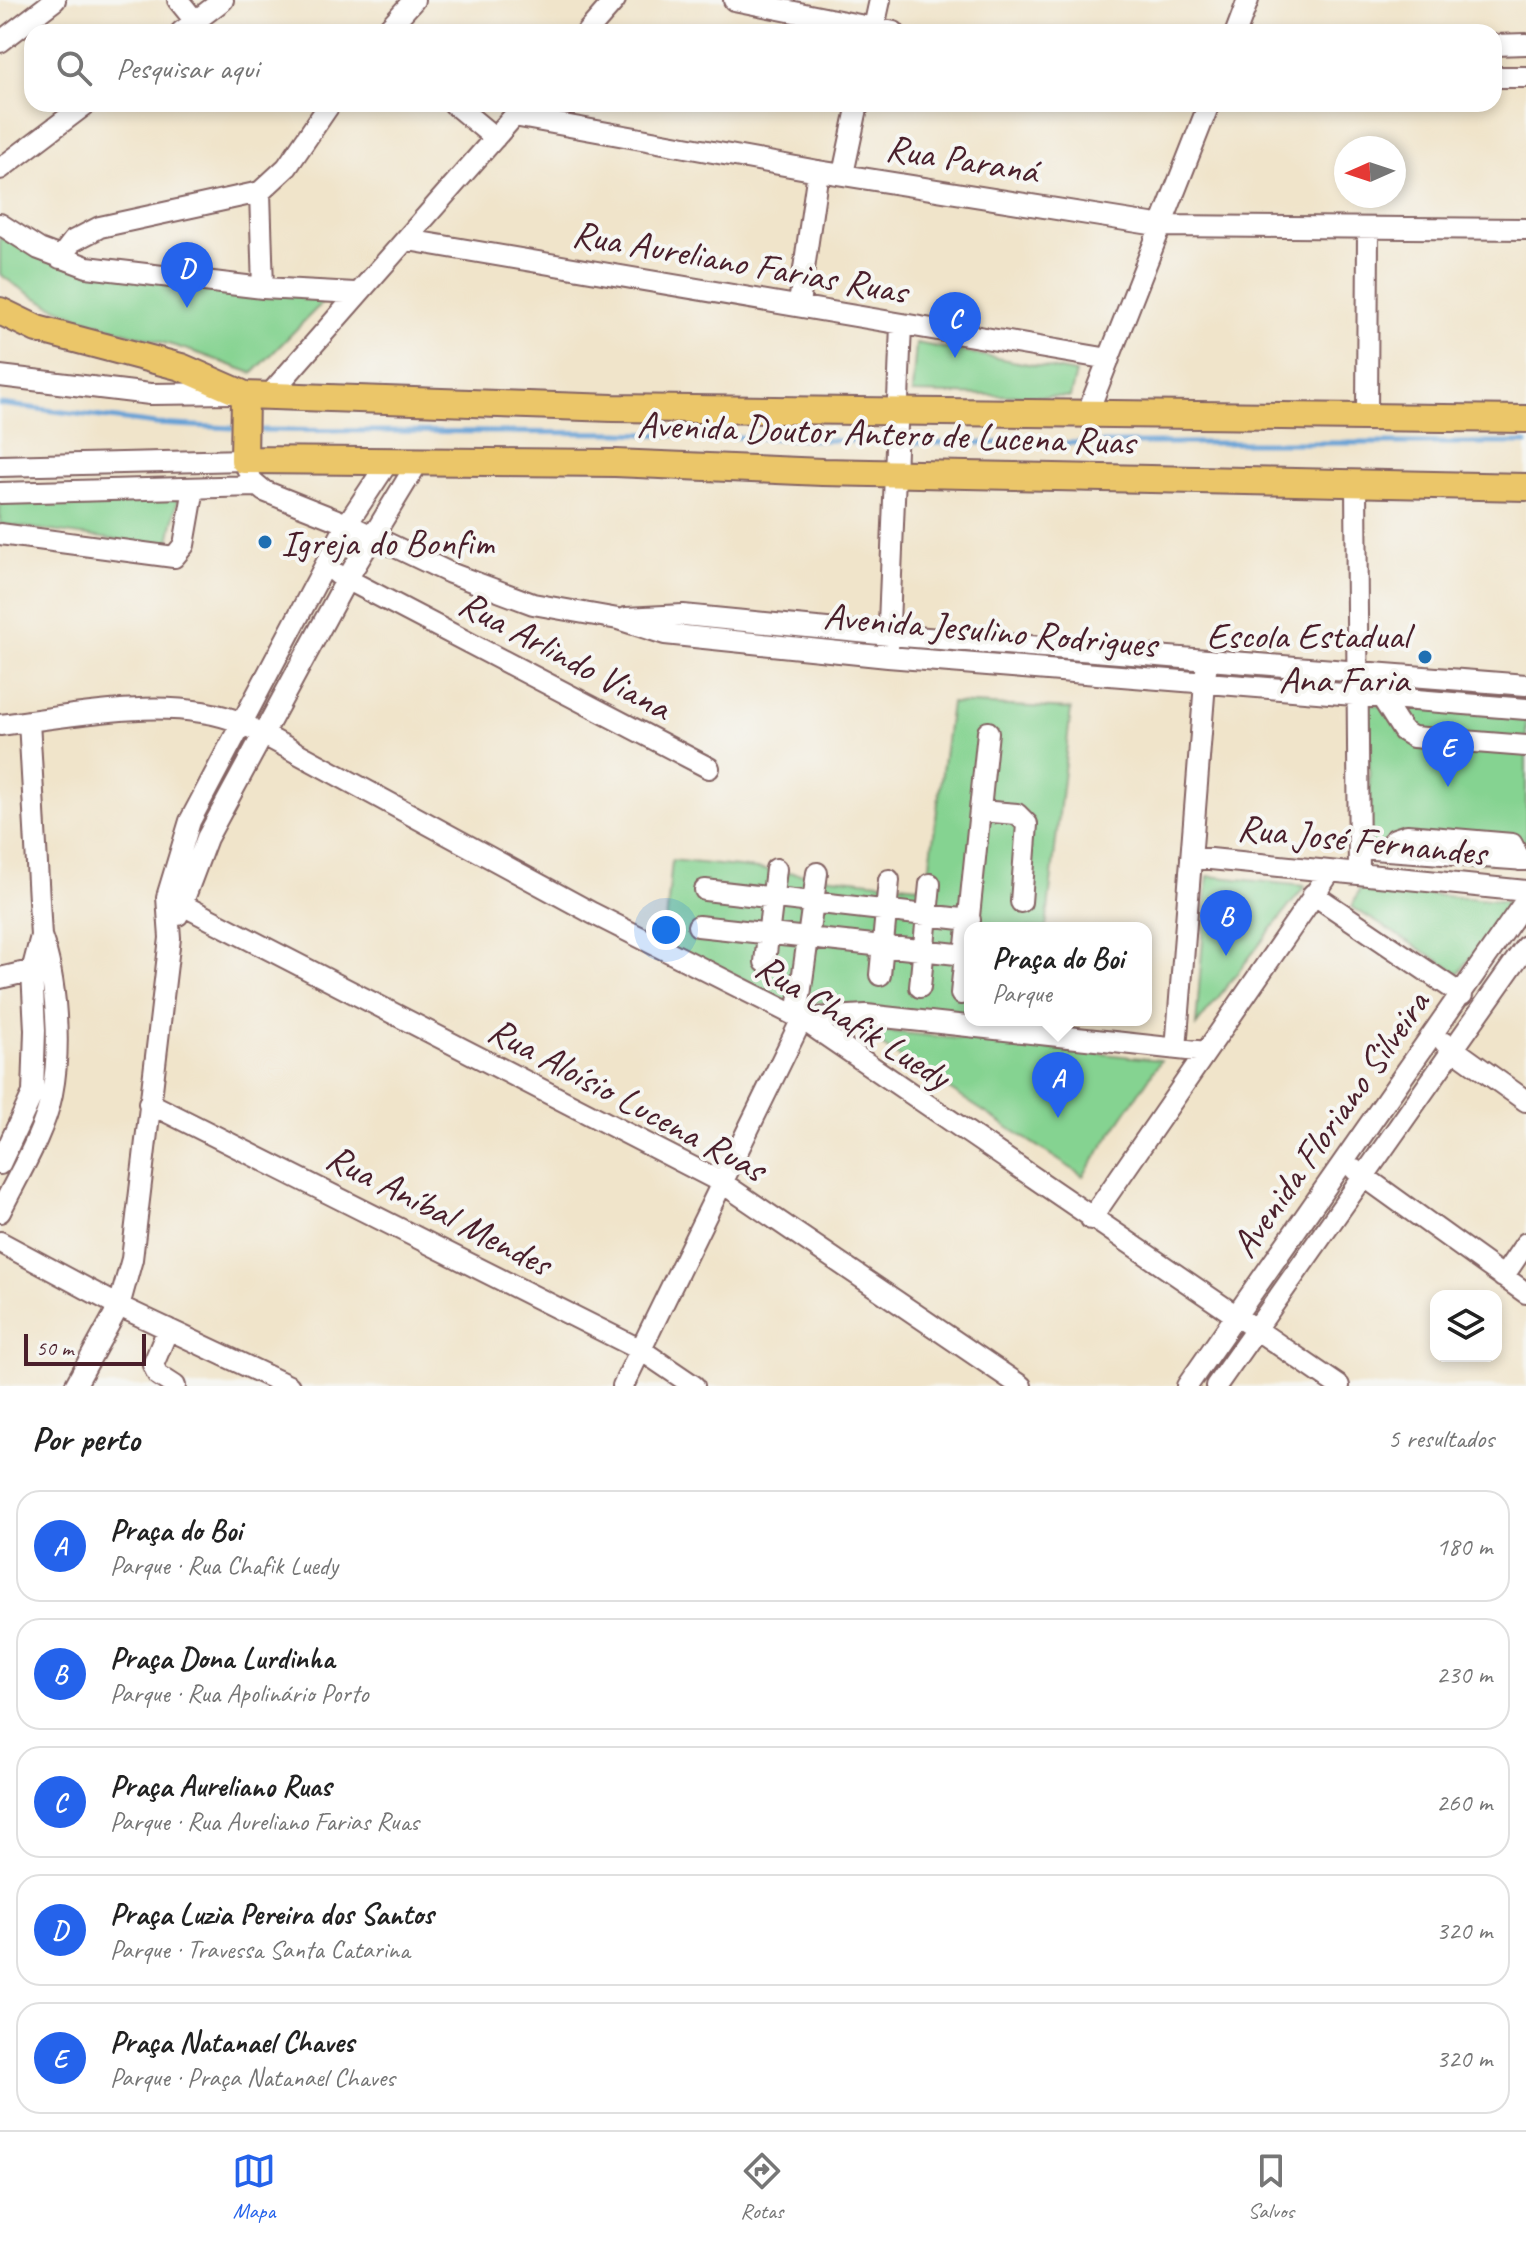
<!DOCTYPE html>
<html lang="pt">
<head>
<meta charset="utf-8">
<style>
  :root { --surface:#fff; --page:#f6f6f6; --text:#222; --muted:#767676; --line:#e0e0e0; --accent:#2563eb }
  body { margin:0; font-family:Caveat,sans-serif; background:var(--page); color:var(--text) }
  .controls { position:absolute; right:24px; bottom:24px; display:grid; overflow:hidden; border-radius:16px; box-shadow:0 4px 12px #0003 }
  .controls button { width:72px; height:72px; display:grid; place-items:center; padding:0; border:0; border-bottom:2px solid var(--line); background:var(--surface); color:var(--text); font:40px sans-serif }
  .compass { position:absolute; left:1334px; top:136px; width:72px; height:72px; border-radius:50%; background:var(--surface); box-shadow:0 4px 12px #0003; rotate:267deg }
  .scale { position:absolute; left:24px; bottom:20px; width:122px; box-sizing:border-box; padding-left:8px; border:4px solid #4a1f2b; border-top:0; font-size:22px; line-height:28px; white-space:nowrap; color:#4a1f2b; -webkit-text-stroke:6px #f6f6f2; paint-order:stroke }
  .you { position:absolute; left:666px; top:930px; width:28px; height:28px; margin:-20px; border:6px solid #fff; border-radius:50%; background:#1a73e8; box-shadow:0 0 0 12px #1a73e833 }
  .badge { display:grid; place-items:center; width:52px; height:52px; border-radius:50%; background:var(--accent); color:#fff; font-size:26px; font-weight:700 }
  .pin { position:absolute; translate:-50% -66px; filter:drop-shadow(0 2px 4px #0008) }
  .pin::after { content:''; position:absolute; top:42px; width:28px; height:24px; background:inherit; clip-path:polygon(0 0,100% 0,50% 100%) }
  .popup { position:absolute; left:964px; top:922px; width:188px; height:104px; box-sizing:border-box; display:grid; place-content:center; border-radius:16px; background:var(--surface); filter:drop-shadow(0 2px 6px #0005); font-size:26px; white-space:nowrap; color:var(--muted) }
  .popup b { font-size:30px; color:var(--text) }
  .popup::after { content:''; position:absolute; left:50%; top:100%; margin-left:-16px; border:16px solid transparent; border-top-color:var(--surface) }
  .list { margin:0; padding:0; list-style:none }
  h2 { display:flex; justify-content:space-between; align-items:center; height:104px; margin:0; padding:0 32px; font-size:34px }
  h2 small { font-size:26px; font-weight:400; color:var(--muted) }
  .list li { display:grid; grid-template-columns:52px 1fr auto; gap:24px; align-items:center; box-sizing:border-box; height:112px; margin:0 16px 16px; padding:0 16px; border:2px solid var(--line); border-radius:24px }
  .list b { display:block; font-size:30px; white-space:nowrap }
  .list p { margin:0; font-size:26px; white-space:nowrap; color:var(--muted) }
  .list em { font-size:26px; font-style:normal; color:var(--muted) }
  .icon { flex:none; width:44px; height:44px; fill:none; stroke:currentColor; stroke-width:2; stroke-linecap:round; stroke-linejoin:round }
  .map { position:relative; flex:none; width:1526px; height:1386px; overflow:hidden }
  .search { position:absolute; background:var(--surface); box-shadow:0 4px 12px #0003; left:24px; right:24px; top:24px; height:88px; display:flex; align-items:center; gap:20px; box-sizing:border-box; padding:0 28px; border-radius:24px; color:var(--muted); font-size:30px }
  .sheet { height:744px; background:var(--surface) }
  nav { display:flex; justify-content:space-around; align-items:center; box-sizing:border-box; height:112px; border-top:2px solid var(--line); background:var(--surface); font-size:22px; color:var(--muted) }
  nav a { display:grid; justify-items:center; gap:4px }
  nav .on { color:var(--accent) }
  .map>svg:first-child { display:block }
  .green { fill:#85d391; stroke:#68795e; stroke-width:2 }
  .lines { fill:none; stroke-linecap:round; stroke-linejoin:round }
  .stream { stroke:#65a0d5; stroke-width:5 }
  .minor-casing { stroke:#846463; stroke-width:24 }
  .major-casing { stroke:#846463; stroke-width:30 }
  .minor { stroke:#fff; stroke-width:20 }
  .major { stroke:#ebc669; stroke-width:26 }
  .poi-dot { fill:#1f6fb2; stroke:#f6f6f2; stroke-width:3 }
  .labels { text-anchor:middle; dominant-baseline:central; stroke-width:8; stroke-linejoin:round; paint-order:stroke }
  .street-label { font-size:38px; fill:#4a1f2b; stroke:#f6f6f2 }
  .poi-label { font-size:38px; fill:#4a1f2b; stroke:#f6f6f2; text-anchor:start }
</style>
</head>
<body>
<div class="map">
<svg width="1526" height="1386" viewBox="0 0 1526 1386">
  <rect width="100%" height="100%" fill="#f6f6f2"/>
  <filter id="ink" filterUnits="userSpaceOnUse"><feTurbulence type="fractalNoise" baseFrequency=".0125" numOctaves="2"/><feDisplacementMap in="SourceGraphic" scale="16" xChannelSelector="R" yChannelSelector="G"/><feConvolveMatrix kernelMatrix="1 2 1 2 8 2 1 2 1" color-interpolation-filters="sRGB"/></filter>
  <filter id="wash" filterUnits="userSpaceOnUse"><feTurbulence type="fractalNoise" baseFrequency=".006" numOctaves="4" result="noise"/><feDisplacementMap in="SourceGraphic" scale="32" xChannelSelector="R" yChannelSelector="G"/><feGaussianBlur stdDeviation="1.8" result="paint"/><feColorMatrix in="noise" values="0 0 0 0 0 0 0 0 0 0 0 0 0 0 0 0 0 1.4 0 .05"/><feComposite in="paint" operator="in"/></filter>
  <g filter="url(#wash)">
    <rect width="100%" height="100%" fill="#f0e4ca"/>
    <path class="green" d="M 0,237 L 44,259 L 326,299 L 253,373 C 233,367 214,358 194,352 C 126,330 58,320 0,274 Z
      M 916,343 L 1076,373 L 1070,397 L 912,393 Z
      M 178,498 L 168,547 L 0,524 L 0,501 Z
      M 951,703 L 1071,709 L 1046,928 L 970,928 L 970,1018 L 815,1002 L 786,1010 L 664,945 L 672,860 L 927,887 Z
      M 1368,704 L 1526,718 L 1526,864 L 1371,857 Z
      M 1208,876 L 1305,886 L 1196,1026 Z
      M 1360,888 L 1510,902 L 1459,973 L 1352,907 Z
      M 855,1028 L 1161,1060 L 1083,1176 Z"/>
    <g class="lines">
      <path class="stream" d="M 0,404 L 156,424 L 232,428
        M 262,430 L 618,433 L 884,442
        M 911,443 L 1526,443"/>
    </g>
  </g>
  <g filter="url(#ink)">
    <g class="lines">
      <defs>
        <path id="minor" d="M 178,0 L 195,21
          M 734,0 L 894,32
          M 181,32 L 223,0
          M 385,32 L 414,0
          M 587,32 L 615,0
          M 873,32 L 880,0
          M 1236,32 L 1248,0
          M 0,42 L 55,0
          M 1494,45 L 1526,44
          M 1494,77 L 1526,77
          M 454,104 L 495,138
          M 514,116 L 818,171 L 1163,226 L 1526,229
          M 0,169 L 86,104
          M 843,174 L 858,104
          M 260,192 L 263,288
          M 0,224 L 39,249 L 87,267 L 263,288 L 355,293
          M 408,240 L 1109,359
          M 60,258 L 73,241 L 100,227 L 260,192 L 287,167 L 330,104
          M 799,304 L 818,171
          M 0,376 L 150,394 L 235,393
          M 271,393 L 522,107
          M 1087,414 L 1209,104
          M 1367,417 L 1368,230
          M 0,466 L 244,460 L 252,481 L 264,491 L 347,524 L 450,573 L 533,604 L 618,619 L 665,634 L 888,657 L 1526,709
          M 1356,484 L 1359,874
          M 0,493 L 256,486
          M 0,534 L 174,557 L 184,545 L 194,488
          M 337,574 L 709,768
          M 626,618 L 683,615 L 889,635 L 1526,685
          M 888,649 L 901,325
          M 1382,698 L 1403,731 L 1413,737 L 1526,746
          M 0,725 C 74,716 172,694 242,723 L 592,913 L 802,1019 L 1339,1386
          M 980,811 L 1017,814 L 1027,824 L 1021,902
          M 1359,848 L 1526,860
          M 1384,850 L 1395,839 L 1407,835 L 1512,844 L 1520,860
          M 1191,857 L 1526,891
          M 705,890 L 970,920
          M 1313,894 L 1462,995
          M 167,897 L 721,1182 L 1021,1386
          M 178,915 L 207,838 L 347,579 L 418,462
          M 698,926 L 966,955
          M 765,962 L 776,869
          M 880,975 L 889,880
          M 0,978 L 43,968
          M 920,987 L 930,884
          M 961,994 L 988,732
          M 797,1017 L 817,873
          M 802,1019 L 866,1015 L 1206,1052
          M 1445,1043 L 1526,1101
          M 1176,1049 L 1206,670
          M 149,1103 L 641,1350 L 694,1386
          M 0,1164 L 33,1093 L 35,1030 L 32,971 L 41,936
          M 1355,1170 L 1526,1293
          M 0,1212 C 18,1175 44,1134 52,1094 C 61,1048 57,979 41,936 L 29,721
          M 1091,1219 L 1330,872
          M 0,1242 L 119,1306 L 289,1386
          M 1503,1277 L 1526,1243
          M 168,1329 L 153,1365 L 158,1375 L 175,1386
          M 75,1386 L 119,1306 L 132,1259 L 170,938 L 167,897 L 190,821 L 347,524 L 388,462
          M 623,1386 L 802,1019
          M 1187,1386 L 1526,900
          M 1216,1386 L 1526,946"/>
        <path id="major" d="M 0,311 L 37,329 L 181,367 L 245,395 L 613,408 L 1526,419
          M 245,395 L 244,460 L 615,463 L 822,472 L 1526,487"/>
      </defs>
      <use href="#minor" class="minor-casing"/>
      <use href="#major" class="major-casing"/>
      <use href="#minor" class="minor"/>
      <use href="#major" class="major"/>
    </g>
  </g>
  <g class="poi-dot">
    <circle cx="265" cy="542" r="8"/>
    <circle cx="1425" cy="657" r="8"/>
  </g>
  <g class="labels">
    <g class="street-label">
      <text transform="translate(962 159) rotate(9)">Rua Paraná</text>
      <text transform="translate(740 262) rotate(10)">Rua Aureliano Farias Ruas</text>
      <text transform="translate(886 433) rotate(2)">Avenida Doutor Antero de Lucena Ruas</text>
      <text transform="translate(990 630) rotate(5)">Avenida Jesulino Rodrigues</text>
      <text transform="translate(565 655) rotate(28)">Rua Arlindo Viana</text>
      <text transform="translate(1362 840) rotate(6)">Rua José Fernandes</text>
      <text transform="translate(853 1021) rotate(32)">Rua Chafik Luedy</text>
      <text transform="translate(627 1099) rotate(28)">Rua Aloísio Lucena Ruas</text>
      <text transform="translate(1330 1124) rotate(-55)">Avenida Floriano Silveira</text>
      <text transform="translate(439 1210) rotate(27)">Rua Aníbal Mendes</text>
    </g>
    <g class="poi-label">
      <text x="281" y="542">Igreja do Bonfim</text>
      <text x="1409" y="635" text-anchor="end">Escola Estadual<tspan x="1409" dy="44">Ana Faria</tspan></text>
    </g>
  </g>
</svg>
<div class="controls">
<button><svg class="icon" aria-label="layers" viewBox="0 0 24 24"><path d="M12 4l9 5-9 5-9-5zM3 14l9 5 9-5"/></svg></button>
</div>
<svg class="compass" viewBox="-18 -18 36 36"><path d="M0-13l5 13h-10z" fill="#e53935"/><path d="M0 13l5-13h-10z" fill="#767676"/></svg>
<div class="scale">50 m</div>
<div class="you"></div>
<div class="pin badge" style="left:1058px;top:1118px">A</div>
<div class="popup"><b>Praça do Boi</b>Parque</div>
<div class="pin badge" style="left:1226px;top:956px">B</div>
<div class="pin badge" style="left:955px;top:358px">C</div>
<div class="pin badge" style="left:187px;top:308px">D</div>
<div class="pin badge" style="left:1448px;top:787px">E</div>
<div class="search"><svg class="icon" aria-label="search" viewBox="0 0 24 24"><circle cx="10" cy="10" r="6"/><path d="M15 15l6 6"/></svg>Pesquisar aqui</div>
</div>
<section class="sheet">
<h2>Por perto<small>5 resultados</small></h2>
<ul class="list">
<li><span class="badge">A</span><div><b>Praça do Boi</b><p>Parque · Rua Chafik Luedy</p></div><em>180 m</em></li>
<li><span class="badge">B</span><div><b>Praça Dona Lurdinha</b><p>Parque · Rua Apolinário Porto</p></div><em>230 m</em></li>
<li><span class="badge">C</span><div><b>Praça Aureliano Ruas</b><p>Parque · Rua Aureliano Farias Ruas</p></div><em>260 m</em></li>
<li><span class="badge">D</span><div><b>Praça Luzia Pereira dos Santos</b><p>Parque · Travessa Santa Catarina</p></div><em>320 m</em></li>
<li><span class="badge">E</span><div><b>Praça Natanael Chaves</b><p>Parque · Praça Natanael Chaves</p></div><em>320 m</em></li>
</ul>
</section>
<nav>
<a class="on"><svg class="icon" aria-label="map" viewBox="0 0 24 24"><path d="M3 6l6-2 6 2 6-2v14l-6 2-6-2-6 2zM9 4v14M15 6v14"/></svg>Mapa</a>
<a><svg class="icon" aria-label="directions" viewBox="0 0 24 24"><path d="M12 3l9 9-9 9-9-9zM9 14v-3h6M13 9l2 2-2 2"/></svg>Rotas</a>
<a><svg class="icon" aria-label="saved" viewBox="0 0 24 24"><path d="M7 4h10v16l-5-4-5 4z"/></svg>Salvos</a>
</nav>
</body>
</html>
